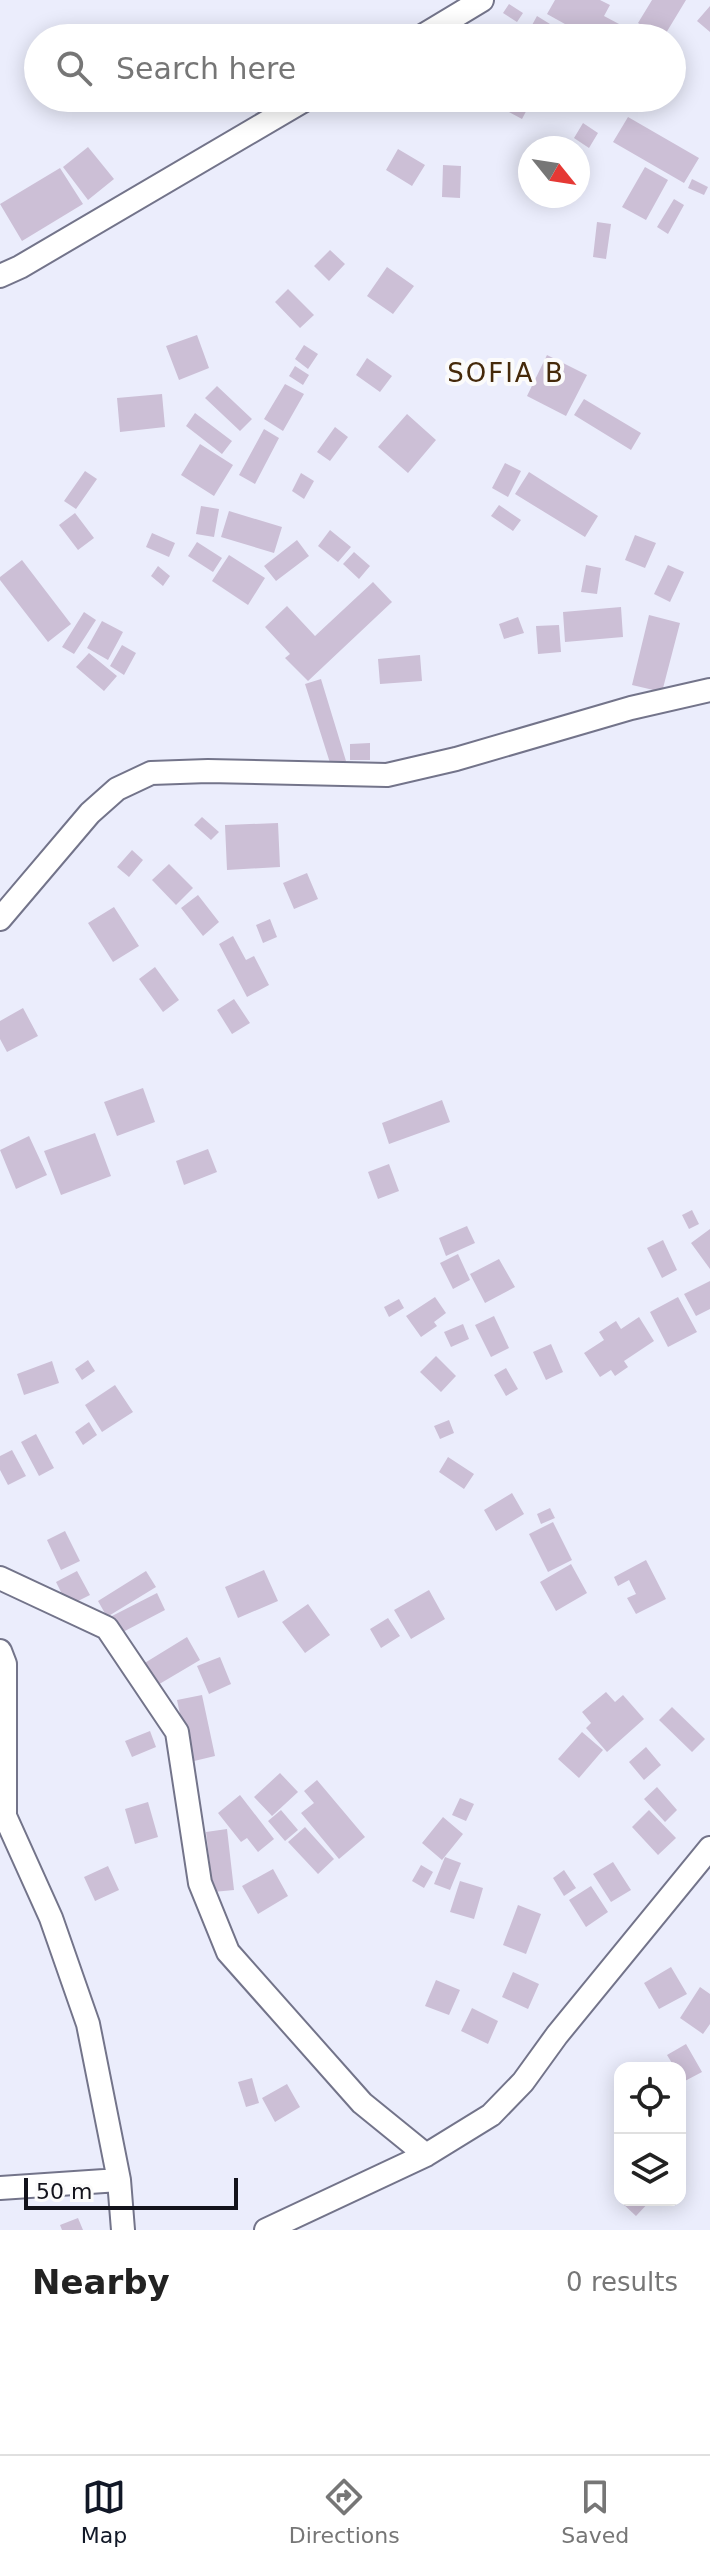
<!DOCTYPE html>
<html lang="en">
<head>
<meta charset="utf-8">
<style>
  :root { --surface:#fff; --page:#f6f6f6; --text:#222; --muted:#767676; --line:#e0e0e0; --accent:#111827 }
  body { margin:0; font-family:"DejaVu Sans",sans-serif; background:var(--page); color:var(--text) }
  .controls { position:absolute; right:24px; bottom:24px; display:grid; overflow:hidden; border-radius:16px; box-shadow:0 4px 20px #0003 }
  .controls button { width:72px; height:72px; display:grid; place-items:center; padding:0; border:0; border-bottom:2px solid var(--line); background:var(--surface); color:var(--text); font:40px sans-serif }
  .compass { position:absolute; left:518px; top:136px; width:72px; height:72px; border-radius:50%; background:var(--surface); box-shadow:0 4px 20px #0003; rotate:120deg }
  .scale { position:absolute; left:24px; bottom:20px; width:214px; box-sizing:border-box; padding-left:8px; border:4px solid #12121b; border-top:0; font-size:22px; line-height:28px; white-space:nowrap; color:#12121b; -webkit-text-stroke:6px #fbfbfb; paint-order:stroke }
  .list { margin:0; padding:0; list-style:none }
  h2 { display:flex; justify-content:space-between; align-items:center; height:104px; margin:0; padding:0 32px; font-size:34px }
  h2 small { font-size:26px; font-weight:400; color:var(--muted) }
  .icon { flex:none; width:44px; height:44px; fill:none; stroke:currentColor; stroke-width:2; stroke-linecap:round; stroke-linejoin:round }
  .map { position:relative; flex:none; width:710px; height:2230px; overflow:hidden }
  .search { position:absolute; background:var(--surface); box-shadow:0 4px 20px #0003; left:24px; right:24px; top:24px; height:88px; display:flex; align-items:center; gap:20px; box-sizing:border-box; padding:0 28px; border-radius:44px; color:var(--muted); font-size:30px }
  .sheet { height:224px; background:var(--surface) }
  nav { display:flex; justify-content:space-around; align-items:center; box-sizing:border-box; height:112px; border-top:2px solid var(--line); background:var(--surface); font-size:22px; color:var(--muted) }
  nav a { display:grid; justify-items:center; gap:4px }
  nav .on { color:var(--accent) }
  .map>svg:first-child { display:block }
  .building { fill:#ccbfd6 }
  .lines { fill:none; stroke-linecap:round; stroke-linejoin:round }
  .minor-casing { stroke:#73748a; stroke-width:26 }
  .minor { stroke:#fff; stroke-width:22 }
  .labels { text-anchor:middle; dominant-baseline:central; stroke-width:8; stroke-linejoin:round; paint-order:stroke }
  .quarter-label { font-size:26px; letter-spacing:2px; fill:#45290a; stroke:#fbfbfb }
</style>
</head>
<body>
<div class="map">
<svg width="710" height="2230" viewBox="0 0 710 2230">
  <rect width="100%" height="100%" fill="#ebedfc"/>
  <path class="building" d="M 555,0 L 600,0 L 610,5 L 604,16 L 634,32 L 631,38 L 590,38 L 547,14 Z
    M 652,0 L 686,0 L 663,38 L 638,23 Z
    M 509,4 L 523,13 L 517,22 L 503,13 Z
    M 710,6 L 710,32 L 697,21 Z
    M 537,16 L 550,24 L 541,38 L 530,38 L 526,36 Z
    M 553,24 L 569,32 L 566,38 L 545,38 Z
    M 483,98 L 533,98 L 522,119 Z
    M 628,117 L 699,158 L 684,183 L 613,142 Z
    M 583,123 L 598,133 L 589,148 L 574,138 Z
    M 88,147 L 114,179 L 88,200 L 63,167 Z
    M 398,149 L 425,165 L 412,186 L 386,170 Z
    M 443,165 L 461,166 L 460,198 L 442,197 Z
    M 645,167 L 668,180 L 646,220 L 622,207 Z
    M 60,168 L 83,204 L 22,241 L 0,204 Z
    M 692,179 L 708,187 L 704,195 L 688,188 Z
    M 674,199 L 684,205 L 668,234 L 657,227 Z
    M 597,222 L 611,224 L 606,259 L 593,257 Z
    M 330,250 L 345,264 L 329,281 L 314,266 Z
    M 387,267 L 414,286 L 393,314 L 367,296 Z
    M 288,289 L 314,315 L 300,328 L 275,302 Z
    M 197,335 L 209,368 L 179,380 L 166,346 Z
    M 304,345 L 318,354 L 308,369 L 295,359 Z
    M 547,355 L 587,375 L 566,416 L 527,396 Z
    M 367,358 L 392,376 L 380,392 L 356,375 Z
    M 295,366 L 309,375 L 303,385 L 289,376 Z
    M 285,384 L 304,394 L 283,431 L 264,419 Z
    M 217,386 L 252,419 L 240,431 L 205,398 Z
    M 162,394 L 165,427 L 120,432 L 117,398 Z
    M 584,399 L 641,433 L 631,450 L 574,415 Z
    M 195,413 L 232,441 L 222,454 L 186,426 Z
    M 407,414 L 436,440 L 408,473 L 378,447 Z
    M 335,427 L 348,437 L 330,461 L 317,452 Z
    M 264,429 L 279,438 L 255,484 L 239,475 Z
    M 200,444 L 233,465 L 214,496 L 181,475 Z
    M 505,463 L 521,471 L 508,497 L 492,488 Z
    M 85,471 L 97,479 L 76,509 L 64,501 Z
    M 529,472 L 598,516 L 585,537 L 515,494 Z
    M 301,473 L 314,481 L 304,499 L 292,491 Z
    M 499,505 L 521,520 L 513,531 L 491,516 Z
    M 201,506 L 219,509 L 214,537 L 196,534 Z
    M 229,511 L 282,527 L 274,553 L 221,537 Z
    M 75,513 L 94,538 L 78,550 L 59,525 Z
    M 330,530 L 351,547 L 338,562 L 318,546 Z
    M 152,533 L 175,543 L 169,557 L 146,547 Z
    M 635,535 L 656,543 L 645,568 L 625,560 Z
    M 297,540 L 309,556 L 276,581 L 264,566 Z
    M 197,542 L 222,558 L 213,572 L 188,556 Z
    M 354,552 L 370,566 L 359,579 L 343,564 Z
    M 229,555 L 265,578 L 248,605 L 212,581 Z
    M 22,560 L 71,624 L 48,642 L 0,580 L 0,577 Z
    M 586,565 L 601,568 L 597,594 L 581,592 Z
    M 668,565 L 684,572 L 670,602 L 654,594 Z
    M 158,566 L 170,576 L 163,586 L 151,576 Z
    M 373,582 L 392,602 L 308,681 L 285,658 L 290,654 L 265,627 L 287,606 L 315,636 Z
    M 621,607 L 623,637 L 565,642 L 563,612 Z
    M 84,612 L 96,620 L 74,654 L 62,647 Z
    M 649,615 L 680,623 L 662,692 L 632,685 Z
    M 518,617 L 524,633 L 504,639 L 499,624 Z
    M 102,621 L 123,632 L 108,660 L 87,648 Z
    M 559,625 L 561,652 L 538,654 L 536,626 Z
    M 122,645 L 136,653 L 124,675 L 110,666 Z
    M 89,653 L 117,676 L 104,691 L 76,667 Z
    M 420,655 L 422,681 L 380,684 L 378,659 Z
    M 321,679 L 346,761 L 331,766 L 305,684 Z
    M 370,743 L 370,760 L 350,760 L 350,744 Z
    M 202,817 L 219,832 L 211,840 L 194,825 Z
    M 278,823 L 280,867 L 227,870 L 225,825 Z
    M 132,850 L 143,860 L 129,877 L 117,867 Z
    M 169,864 L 193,888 L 176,905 L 152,880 Z
    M 307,873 L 318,899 L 294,909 L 283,883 Z
    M 198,895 L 219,922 L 203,936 L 181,908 Z
    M 114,907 L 139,946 L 113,962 L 88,923 Z
    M 270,919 L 277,937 L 263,943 L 256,925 Z
    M 233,936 L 246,960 L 254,956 L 269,985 L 247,997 L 219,944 Z
    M 155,967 L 179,1000 L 163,1012 L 139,979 Z
    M 234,999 L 250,1023 L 232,1034 L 217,1010 Z
    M 23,1008 L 38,1036 L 7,1052 L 0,1039 L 0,1021 Z
    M 143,1088 L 155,1122 L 117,1136 L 104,1102 Z
    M 442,1100 L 450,1122 L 389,1144 L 382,1123 Z
    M 95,1133 L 111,1176 L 61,1195 L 44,1151 Z
    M 29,1136 L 47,1175 L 16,1189 L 0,1150 Z
    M 208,1149 L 217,1172 L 184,1185 L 176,1161 Z
    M 389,1164 L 399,1191 L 378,1199 L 368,1172 Z
    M 692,1210 L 699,1224 L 689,1229 L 682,1215 Z
    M 467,1226 L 475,1243 L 446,1256 L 439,1238 Z
    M 710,1229 L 710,1269 L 691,1243 Z
    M 663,1240 L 677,1270 L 662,1278 L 647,1248 Z
    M 458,1254 L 470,1280 L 453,1289 L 440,1263 Z
    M 499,1259 L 515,1287 L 485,1303 L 470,1274 Z
    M 710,1281 L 710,1309 L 696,1316 L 684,1294 Z
    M 435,1297 L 446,1313 L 434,1322 L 437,1326 L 421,1337 L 406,1316 Z
    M 678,1297 L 697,1332 L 668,1347 L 650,1312 Z
    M 399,1299 L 404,1308 L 389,1317 L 384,1307 Z
    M 494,1316 L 509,1348 L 491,1357 L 475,1325 Z
    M 639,1317 L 654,1341 L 624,1361 L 628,1367 L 615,1376 L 611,1370 L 600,1377 L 584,1353 L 604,1340 L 599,1332 L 616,1321 L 621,1329 Z
    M 463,1324 L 469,1339 L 451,1347 L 444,1332 Z
    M 551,1344 L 563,1372 L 546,1380 L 533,1352 Z
    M 436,1356 L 456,1376 L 441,1392 L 420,1372 Z
    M 88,1360 L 95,1371 L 82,1380 L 75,1369 Z
    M 52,1361 L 59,1383 L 24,1395 L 17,1374 Z
    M 506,1368 L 518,1389 L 506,1396 L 494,1375 Z
    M 115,1385 L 133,1412 L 102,1432 L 85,1405 Z
    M 449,1420 L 454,1433 L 440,1439 L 434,1426 Z
    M 89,1422 L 97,1435 L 83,1445 L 75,1432 Z
    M 36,1434 L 54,1468 L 39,1476 L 21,1442 Z
    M 12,1450 L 26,1476 L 8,1485 L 0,1470 L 0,1456 Z
    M 448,1457 L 474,1474 L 464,1489 L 439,1472 Z
    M 512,1493 L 524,1514 L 496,1531 L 484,1510 Z
    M 550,1508 L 555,1518 L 541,1524 L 537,1514 Z
    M 553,1522 L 572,1560 L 548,1572 L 529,1534 Z
    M 65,1531 L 80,1561 L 61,1570 L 47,1540 Z
    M 646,1560 L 666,1599 L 636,1614 L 627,1598 L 636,1594 L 629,1580 L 618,1586 L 614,1577 Z
    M 571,1564 L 587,1593 L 556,1611 L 540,1582 Z
    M 264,1570 L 278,1601 L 238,1618 L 225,1587 Z
    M 77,1571 L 90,1595 L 68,1606 L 56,1582 Z
    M 146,1571 L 156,1587 L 107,1617 L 98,1601 Z
    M 429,1590 L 445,1619 L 411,1639 L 394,1610 Z
    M 157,1593 L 165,1610 L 121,1633 L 112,1616 Z
    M 308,1604 L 330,1635 L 305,1653 L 282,1622 Z
    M 388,1618 L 400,1636 L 381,1648 L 370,1629 Z
    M 187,1637 L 200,1660 L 156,1686 L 143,1664 Z
    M 220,1657 L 231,1684 L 209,1694 L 197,1666 Z
    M 606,1692 L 615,1702 L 623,1695 L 644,1719 L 607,1752 L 586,1728 L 591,1723 L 582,1712 Z
    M 202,1695 L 215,1756 L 190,1762 L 177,1700 Z
    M 672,1707 L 705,1739 L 692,1752 L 659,1720 Z
    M 150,1731 L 156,1747 L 132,1757 L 125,1741 Z
    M 582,1732 L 603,1750 L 579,1778 L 558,1759 Z
    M 646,1747 L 661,1765 L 644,1780 L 629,1762 Z
    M 280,1773 L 298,1792 L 272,1816 L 254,1797 Z
    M 317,1780 L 365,1837 L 339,1859 L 301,1813 L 314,1803 L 304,1791 Z
    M 657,1787 L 677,1810 L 665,1822 L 644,1799 Z
    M 240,1795 L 274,1839 L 258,1852 L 247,1838 L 241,1842 L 218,1813 Z
    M 460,1798 L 474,1804 L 466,1821 L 452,1815 Z
    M 148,1802 L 158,1837 L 135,1844 L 125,1809 Z
    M 281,1810 L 298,1830 L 285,1841 L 268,1821 Z
    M 649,1810 L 676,1838 L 658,1855 L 632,1827 Z
    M 443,1817 L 463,1834 L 442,1860 L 422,1843 Z
    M 305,1827 L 334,1859 L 318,1874 L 288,1842 Z
    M 227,1829 L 234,1890 L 213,1892 L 206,1832 Z
    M 445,1857 L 461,1863 L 450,1890 L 434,1884 Z
    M 613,1862 L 631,1890 L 611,1902 L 593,1874 Z
    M 421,1865 L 433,1872 L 424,1888 L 412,1881 Z
    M 108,1866 L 119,1890 L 95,1901 L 84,1877 Z
    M 273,1869 L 288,1896 L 258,1914 L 242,1886 Z
    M 564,1870 L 576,1888 L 564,1896 L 553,1878 Z
    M 460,1881 L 483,1888 L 474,1919 L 450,1912 Z
    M 591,1886 L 608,1912 L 586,1927 L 569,1900 Z
    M 518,1905 L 541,1914 L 526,1954 L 503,1945 Z
    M 671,1967 L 687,1994 L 659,2009 L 644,1983 Z
    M 513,1972 L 539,1984 L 528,2009 L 502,1997 Z
    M 436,1980 L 460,1990 L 449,2015 L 425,2006 Z
    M 700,1987 L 710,1994 L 710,2024 L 703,2034 L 680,2018 Z
    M 472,2008 L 498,2021 L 488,2044 L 461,2031 Z
    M 686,2044 L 702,2072 L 683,2082 L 680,2077 L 680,2068 L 675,2068 L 667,2055 Z
    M 252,2078 L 259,2103 L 246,2107 L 238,2082 Z
    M 287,2084 L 300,2107 L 275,2122 L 262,2098 Z
    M 623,2200 L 651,2200 L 636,2216 L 621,2202 Z
    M 78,2218 L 83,2230 L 62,2230 L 60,2225 Z"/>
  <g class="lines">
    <defs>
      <path id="minor" d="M 419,38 L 482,0
        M 0,276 L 20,267 L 308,98
        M 0,919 L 90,813 L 117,789 L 151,773 L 208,771 L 387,775 L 456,759 L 631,708 L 710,690
        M 0,1578 L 107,1628 L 177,1732 L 200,1883 L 228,1952 L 362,2103 L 426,2155
        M 0,1651 L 5,1664 L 5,1816 L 51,1918 L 88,2024 L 119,2180 L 123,2230
        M 0,2188 L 119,2180
        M 266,2230 L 426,2155 L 491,2115 L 523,2082 L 557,2035 L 710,1848"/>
    </defs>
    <use href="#minor" class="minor-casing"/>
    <use href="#minor" class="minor"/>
  </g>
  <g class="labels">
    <g class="quarter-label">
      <text x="506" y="373">SOFIA B</text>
    </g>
  </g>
</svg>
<div class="controls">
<button><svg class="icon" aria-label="locate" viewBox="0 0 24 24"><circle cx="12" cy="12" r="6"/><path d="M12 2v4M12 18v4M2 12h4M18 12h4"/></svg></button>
<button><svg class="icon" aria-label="layers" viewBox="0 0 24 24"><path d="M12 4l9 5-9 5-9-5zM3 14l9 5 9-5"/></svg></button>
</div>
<svg class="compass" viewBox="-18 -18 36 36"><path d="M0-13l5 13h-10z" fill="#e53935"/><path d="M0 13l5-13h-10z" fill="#767676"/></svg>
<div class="scale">50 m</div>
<div class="search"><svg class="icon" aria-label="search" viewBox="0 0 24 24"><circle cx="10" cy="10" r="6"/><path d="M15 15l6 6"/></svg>Search here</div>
</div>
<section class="sheet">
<h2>Nearby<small>0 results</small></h2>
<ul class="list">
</ul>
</section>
<nav>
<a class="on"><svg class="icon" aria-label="map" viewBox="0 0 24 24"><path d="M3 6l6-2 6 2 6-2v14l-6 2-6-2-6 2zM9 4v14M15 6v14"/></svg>Map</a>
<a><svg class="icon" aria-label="directions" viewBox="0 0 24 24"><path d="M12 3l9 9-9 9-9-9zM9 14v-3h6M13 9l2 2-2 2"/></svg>Directions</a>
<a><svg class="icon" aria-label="saved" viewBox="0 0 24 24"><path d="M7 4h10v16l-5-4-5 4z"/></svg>Saved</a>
</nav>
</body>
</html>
